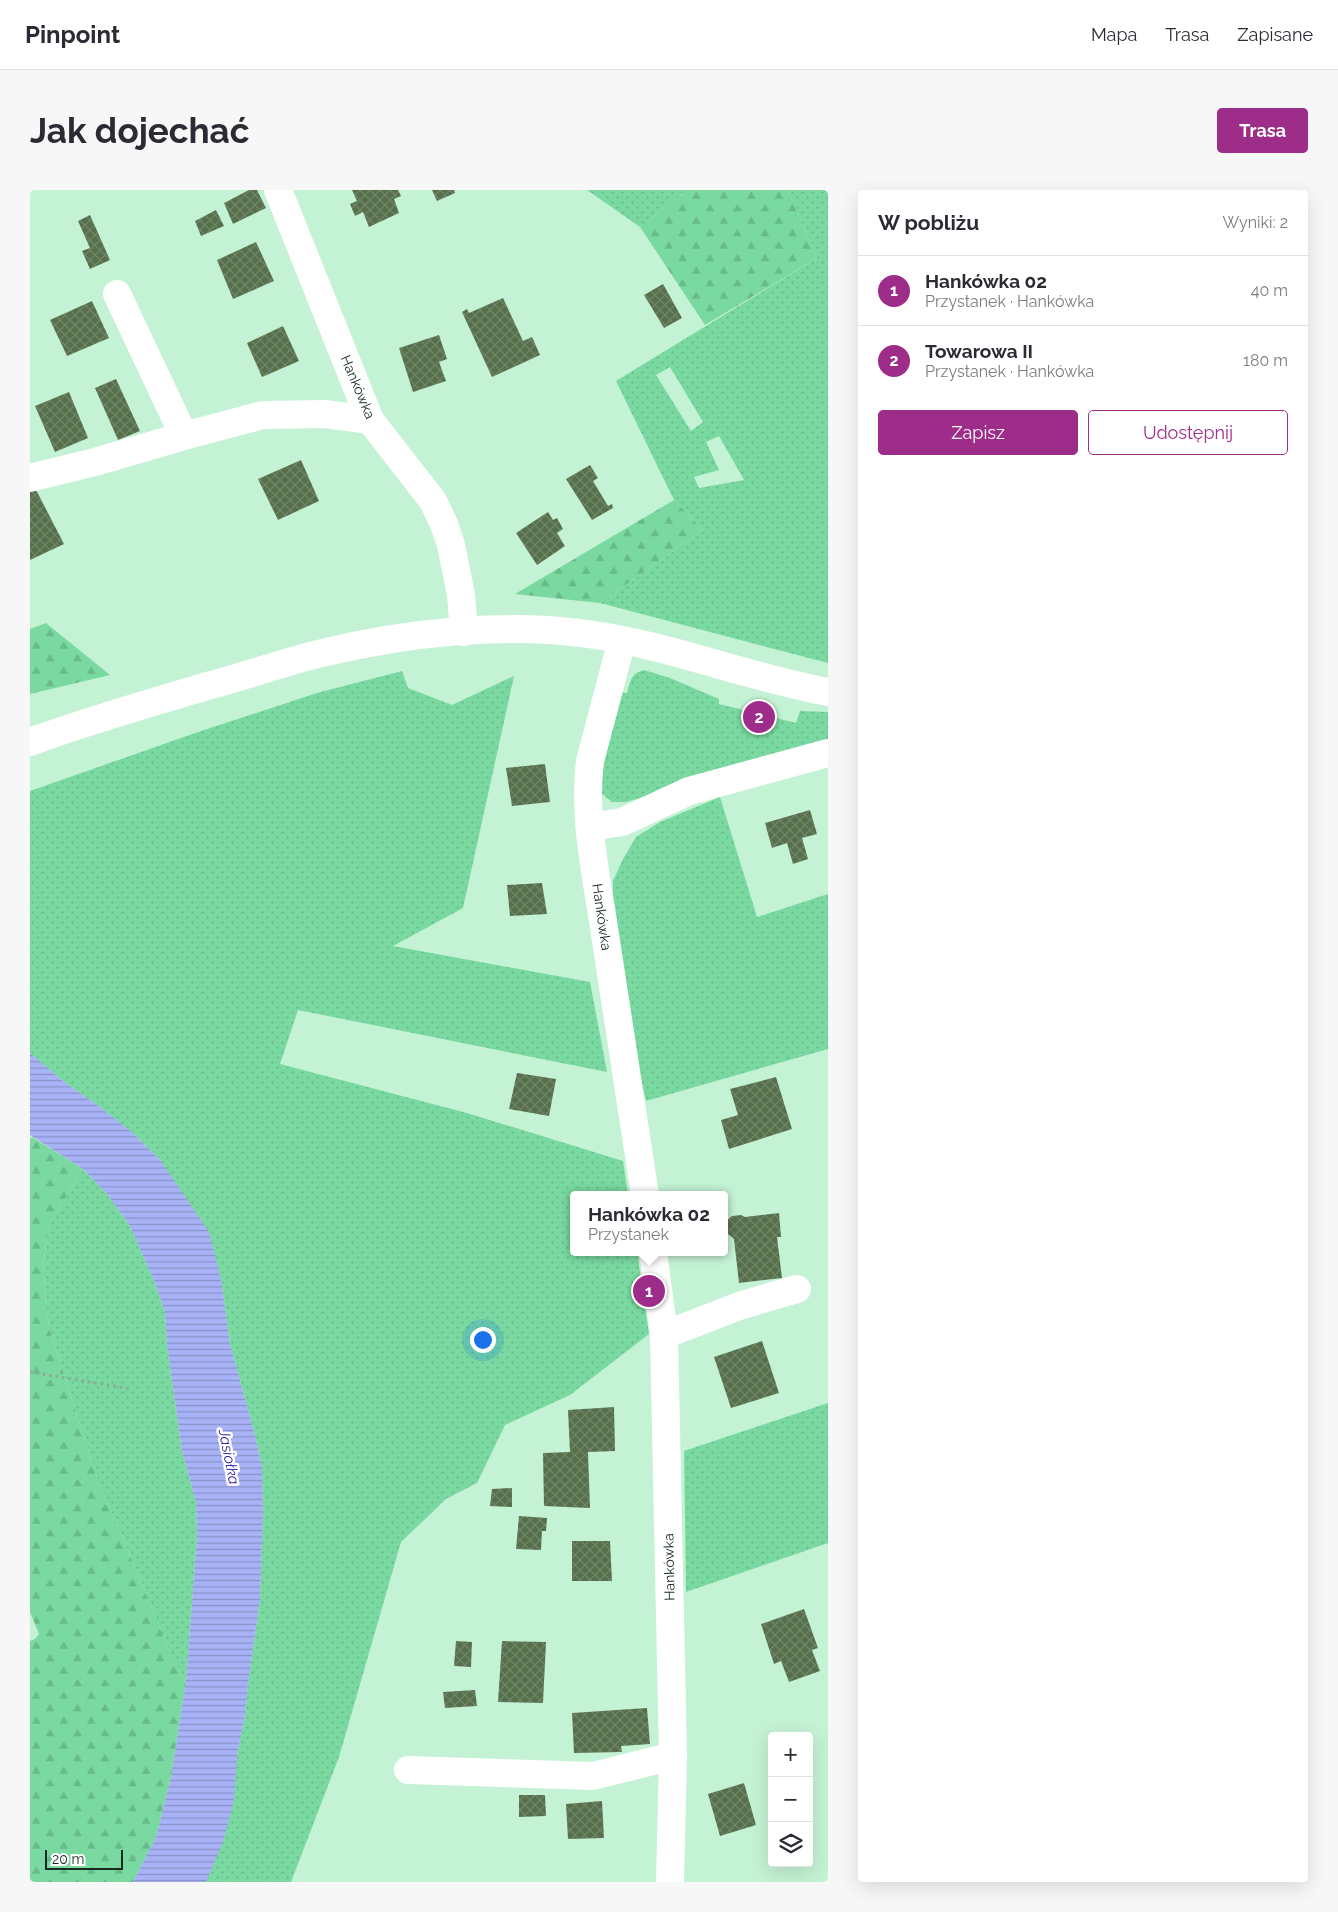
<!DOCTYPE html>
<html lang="pl">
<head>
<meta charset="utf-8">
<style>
  :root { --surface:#fff; --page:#f7f7f7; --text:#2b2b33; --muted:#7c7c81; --line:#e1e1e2; --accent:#9e2c89 }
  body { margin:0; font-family:Raleway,sans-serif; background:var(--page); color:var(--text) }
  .controls { position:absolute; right:15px; bottom:15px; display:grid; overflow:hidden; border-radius:5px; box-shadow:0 5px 20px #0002 }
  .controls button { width:45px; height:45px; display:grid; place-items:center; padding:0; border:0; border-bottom:1px solid var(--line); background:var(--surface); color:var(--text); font:25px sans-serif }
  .scale { position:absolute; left:15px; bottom:12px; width:78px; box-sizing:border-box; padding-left:5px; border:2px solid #182a1f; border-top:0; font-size:14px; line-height:18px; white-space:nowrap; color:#182a1f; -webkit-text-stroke:4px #fff; paint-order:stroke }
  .you { position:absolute; left:452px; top:1149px; width:18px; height:18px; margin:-12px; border:4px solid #fff; border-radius:50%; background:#1a73e8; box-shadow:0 0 0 8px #1a73e833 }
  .badge { display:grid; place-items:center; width:32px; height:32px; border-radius:50%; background:var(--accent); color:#fff; font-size:16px; font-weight:700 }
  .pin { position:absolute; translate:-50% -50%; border:2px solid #fff; box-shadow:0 1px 5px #0006 }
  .popup { position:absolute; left:540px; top:1001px; width:158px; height:65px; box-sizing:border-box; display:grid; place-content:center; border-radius:5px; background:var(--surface); filter:drop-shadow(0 1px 4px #0005); font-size:16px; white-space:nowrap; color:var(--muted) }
  .popup b { font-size:19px; color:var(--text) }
  .popup::after { content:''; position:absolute; left:50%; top:100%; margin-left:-10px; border:10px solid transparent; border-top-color:var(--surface) }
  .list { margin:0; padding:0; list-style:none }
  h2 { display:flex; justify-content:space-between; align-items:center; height:65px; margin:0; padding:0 20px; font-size:21px }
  h2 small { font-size:16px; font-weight:400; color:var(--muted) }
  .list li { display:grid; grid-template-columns:32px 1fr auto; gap:15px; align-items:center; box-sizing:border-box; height:70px; padding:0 20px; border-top:1px solid var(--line) }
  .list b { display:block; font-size:19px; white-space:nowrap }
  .list p { margin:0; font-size:16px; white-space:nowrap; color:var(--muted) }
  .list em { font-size:16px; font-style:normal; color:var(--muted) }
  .actions { display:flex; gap:10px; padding:15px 20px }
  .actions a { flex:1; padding:11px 0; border:1px solid var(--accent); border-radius:5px; text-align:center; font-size:18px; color:var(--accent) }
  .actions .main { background:var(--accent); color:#fff }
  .icon { flex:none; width:28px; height:28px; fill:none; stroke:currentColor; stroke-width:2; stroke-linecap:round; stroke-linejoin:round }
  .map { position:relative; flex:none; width:798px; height:1692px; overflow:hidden; border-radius:5px }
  header { display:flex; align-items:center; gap:30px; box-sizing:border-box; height:70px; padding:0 25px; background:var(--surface); border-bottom:1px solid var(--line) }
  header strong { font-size:24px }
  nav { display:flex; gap:28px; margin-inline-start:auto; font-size:18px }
  .intro { display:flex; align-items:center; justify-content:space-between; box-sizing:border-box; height:120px; padding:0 30px }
  h1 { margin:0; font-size:35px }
  .button { padding:12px 22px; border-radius:5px; background:var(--accent); color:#fff; font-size:18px; font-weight:700 }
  main { display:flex; gap:30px; padding:0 30px }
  aside { flex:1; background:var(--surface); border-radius:5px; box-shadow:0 5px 20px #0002 }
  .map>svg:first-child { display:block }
  .grass { fill:url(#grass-dots); fill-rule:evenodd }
  .forest { fill:url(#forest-firs) }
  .water { fill:url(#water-rules) }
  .building { fill:url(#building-cross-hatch) }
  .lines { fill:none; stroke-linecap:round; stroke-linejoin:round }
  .path { stroke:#89ad96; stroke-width:3; stroke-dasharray:2.5 4; stroke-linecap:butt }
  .minor { stroke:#fff; stroke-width:28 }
  .labels { text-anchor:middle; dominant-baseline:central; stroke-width:5; stroke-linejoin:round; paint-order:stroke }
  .street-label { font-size:14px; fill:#182a1f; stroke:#fff }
  .water-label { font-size:15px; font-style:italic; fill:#3226a5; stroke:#fff }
</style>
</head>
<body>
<header>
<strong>Pinpoint</strong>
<nav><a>Mapa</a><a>Trasa</a><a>Zapisane</a></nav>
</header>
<div class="intro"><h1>Jak dojechać</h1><a class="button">Trasa</a></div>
<main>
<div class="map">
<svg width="798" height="1692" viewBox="0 0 798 1692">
  <defs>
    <pattern id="grass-dots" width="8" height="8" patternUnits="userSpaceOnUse" patternTransform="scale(1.25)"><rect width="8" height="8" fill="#79d9a1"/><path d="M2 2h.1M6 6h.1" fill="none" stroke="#68ba8a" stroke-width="1.8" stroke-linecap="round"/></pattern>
    <pattern id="forest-firs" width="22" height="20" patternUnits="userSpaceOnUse" patternTransform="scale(1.25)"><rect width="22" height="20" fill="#79d9a1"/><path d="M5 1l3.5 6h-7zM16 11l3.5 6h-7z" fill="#68ba8a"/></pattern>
    <pattern id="water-rules" width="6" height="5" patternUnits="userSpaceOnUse" patternTransform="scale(1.25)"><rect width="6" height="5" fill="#a8b3f7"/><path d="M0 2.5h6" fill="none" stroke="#8892c7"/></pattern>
    <pattern id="building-cross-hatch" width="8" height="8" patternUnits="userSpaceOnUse" patternTransform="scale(1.25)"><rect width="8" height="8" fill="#57704c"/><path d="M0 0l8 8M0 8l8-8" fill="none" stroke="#708468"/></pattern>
  </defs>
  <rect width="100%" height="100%" fill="#c4f2d4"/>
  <path class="grass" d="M 557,0 L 657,0 L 610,37 Z
    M 758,0 L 798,0 L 798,473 L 570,413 L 673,340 L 644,310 L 586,191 L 787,68 ZM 640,177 L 673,232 L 661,241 L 626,185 ZM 689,246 L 714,290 L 669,298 L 664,287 L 689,280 L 676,252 Z
    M 614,480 L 640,488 L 689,509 L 689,514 L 766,533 L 770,521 L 798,522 L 798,553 L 596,612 L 582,612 L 571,603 L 569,583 L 589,502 L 597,503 C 600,492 601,483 614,480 Z
    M 372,481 L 378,498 L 422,515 L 484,486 L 433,718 L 363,756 L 560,792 L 577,882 L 268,820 L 250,874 L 437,923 L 593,971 L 598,1005 L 544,1005 L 544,1062 L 607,1062 L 619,1144 L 540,1205 L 475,1235 L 447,1293 L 416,1309 L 371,1352 L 309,1567 L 261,1692 L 176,1692 L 207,1566 L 215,1525 L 218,1494 L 230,1410 L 233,1323 L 232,1277 L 225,1245 L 200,1154 L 191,1089 L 131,971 L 104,944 L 74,920 L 33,891 L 0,863 L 0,601 L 171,541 L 287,503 Z
    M 690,607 L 727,727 L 798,704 L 798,859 L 616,911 L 608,877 L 582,720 L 583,691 L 593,669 L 606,647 L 630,632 Z
    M 53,979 L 77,1004 L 100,1036 L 125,1093 L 135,1122 L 137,1156 L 152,1261 L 166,1312 L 167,1346 L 156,1491 L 144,1472 L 97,1358 L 68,1291 L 19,1137 L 13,1075 L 19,1035 Z
    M 798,1213 L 798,1353 L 656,1402 L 654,1261 Z"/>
  <path class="forest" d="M 657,0 L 758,0 L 787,68 L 675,135 L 610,37 Z
    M 644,310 L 673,340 L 570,413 L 485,404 Z
    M 16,433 L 80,485 L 0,504 L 0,439 Z
    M 2,947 L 53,979 L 19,1035 L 13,1075 L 19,1137 L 68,1291 L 97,1358 L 144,1472 L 156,1491 L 141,1587 L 126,1647 L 103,1692 L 0,1692 L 0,1451 L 5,1449 L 9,1444 L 0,1422 L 0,949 Z"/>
  <path class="water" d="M 0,863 L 33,891 L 74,920 L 104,944 L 131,971 L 179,1042 L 191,1089 L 200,1154 L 225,1245 L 232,1277 L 233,1323 L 230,1410 L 218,1494 L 215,1525 L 207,1566 L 204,1610 L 193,1652 L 176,1692 L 103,1692 L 126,1647 L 141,1587 L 156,1491 L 167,1346 L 166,1312 L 152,1261 L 137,1156 L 135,1122 L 125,1093 L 100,1036 L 77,1004 L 53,979 L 0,945 Z"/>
  <path class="building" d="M 219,0 L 227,0 L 236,18 L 203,34 L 194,13 Z
    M 322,0 L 368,0 L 371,6 L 364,9 L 369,23 L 339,37 L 333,22 L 325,26 L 320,14 L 327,11 Z
    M 402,0 L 424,0 L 425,3 L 407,11 Z
    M 186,20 L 194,36 L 171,46 L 165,31 Z
    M 60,25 L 80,70 L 60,79 L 52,61 L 60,58 L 48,31 Z
    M 226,52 L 244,91 L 203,109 L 187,70 Z
    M 633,94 L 652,128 L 634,138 L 614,105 Z
    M 473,108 L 493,151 L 502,147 L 510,165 L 462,187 L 432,122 L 437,119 L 439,123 Z
    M 62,111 L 79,148 L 37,166 L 20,130 Z
    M 253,136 L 269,171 L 232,187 L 217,153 Z
    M 409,145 L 417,169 L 409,172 L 416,191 L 383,202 L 369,158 Z
    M 86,189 L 110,241 L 88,250 L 65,198 Z
    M 39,202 L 58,248 L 25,262 L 5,216 Z
    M 271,270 L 289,311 L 248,330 L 228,289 Z
    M 560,275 L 568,288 L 563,291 L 578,316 L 582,314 L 583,318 L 562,330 L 536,289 Z
    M 3,294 L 34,354 L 0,370 L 0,295 Z
    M 518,322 L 523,330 L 527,328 L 533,339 L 527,343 L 535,356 L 507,375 L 486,343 Z
    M 515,574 L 520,612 L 482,616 L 476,578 Z
    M 780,620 L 787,644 L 772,648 L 778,669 L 763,674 L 757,653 L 742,658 L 735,633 Z
    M 512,693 L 517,724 L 480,726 L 477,695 Z
    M 487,883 L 526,889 L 519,926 L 479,919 Z
    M 746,887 L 762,939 L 699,959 L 691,930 L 708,925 L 700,899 Z
    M 749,1023 L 751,1047 L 747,1047 L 752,1088 L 709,1093 L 704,1049 L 696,1042 L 695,1032 L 702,1026 L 711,1025 L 715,1027 Z
    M 732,1151 L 749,1203 L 701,1218 L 684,1167 Z
    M 584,1217 L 585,1261 L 558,1262 L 560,1318 L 514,1316 L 513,1263 L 540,1262 L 538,1220 Z
    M 482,1298 L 482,1317 L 460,1316 L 462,1299 Z
    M 489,1326 L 517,1328 L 516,1341 L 512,1341 L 511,1360 L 486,1359 Z
    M 542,1351 L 580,1351 L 582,1391 L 542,1391 Z
    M 774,1419 L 788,1458 L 782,1460 L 790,1481 L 759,1492 L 751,1471 L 744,1474 L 731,1434 Z
    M 426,1451 L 442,1452 L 441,1477 L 424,1476 Z
    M 472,1451 L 516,1452 L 513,1513 L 468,1512 Z
    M 445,1500 L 447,1516 L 415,1518 L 413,1502 Z
    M 617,1518 L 620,1554 L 591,1556 L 592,1562 L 544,1563 L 542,1523 Z
    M 714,1593 L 726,1635 L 690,1646 L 678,1604 Z
    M 489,1605 L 515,1605 L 516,1626 L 489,1627 Z
    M 572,1611 L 574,1648 L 538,1649 L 536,1614 Z"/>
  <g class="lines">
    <path class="path" d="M 0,1182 L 101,1199"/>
    <path class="minor" d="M 248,0 L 340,230 L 403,311 L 414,334 L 421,355 L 431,405 L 434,442
      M 87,104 L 154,246
      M 0,288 L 65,272 L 154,246 L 233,225 L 295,224 L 340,230
      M 592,450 L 560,571 C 553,626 566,684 574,738 C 587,827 602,916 615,1005
      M 0,552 C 60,530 120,513 181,495 C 218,485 255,472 292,463 C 375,443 472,432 558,444 C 639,455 717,487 798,502
      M 560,637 L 592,632 L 659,601 L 798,563
      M 623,1062 L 634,1145 L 643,1566 L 640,1692
      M 634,1145 L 712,1115 L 767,1099
      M 378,1580 L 563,1586 L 643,1566"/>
  </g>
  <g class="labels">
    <g class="street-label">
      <text transform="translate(328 197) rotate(67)">Hankówka</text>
      <text transform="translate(572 727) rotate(82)">Hankówka</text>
      <text transform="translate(639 1377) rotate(-91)">Hankówka</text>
    </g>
    <g class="water-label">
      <text transform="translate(199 1267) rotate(79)">Jasiołka</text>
    </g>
  </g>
</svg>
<div class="controls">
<button>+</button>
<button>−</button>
<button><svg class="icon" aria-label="layers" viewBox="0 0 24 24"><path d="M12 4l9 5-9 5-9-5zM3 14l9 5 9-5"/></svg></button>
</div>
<div class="scale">20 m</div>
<div class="you"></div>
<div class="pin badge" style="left:619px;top:1101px">1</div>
<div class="popup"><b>Hankówka 02</b>Przystanek</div>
<div class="pin badge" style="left:729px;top:527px">2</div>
</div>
<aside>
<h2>W pobliżu<small>Wyniki: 2</small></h2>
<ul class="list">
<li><span class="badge">1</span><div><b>Hankówka 02</b><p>Przystanek · Hankówka</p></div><em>40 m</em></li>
<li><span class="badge">2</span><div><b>Towarowa II</b><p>Przystanek · Hankówka</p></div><em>180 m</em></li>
</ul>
<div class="actions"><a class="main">Zapisz</a><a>Udostępnij</a></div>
</aside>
</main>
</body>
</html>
